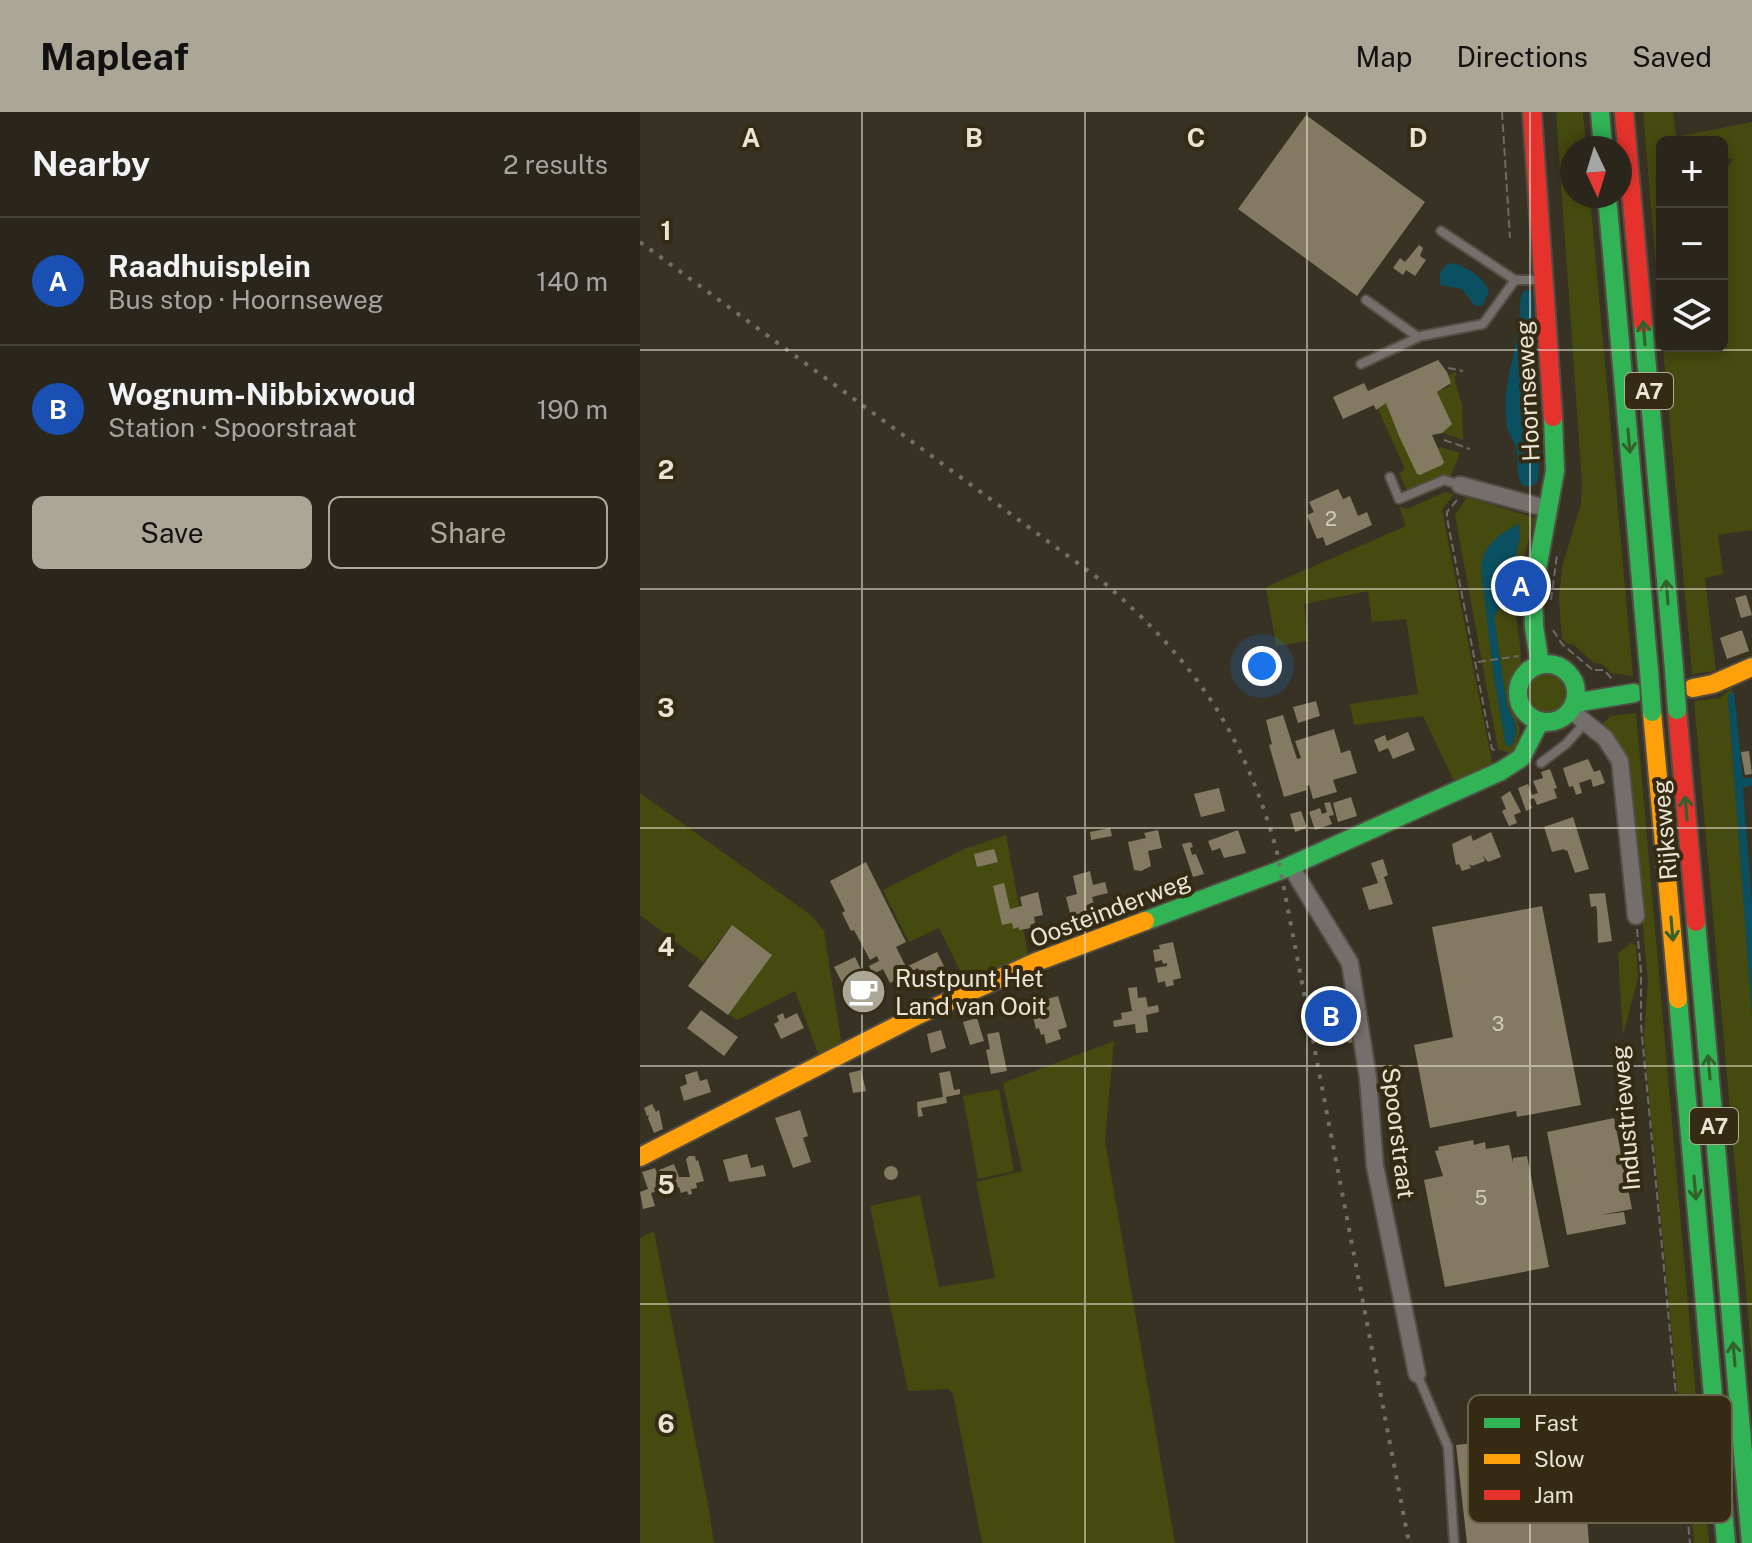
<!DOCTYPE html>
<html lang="en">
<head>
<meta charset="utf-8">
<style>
  :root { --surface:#2a261c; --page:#363229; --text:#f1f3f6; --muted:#a5a5a3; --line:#46433b; --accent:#aca697 }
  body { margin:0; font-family:"Public Sans",sans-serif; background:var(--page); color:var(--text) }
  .controls { position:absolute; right:24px; top:24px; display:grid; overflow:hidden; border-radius:12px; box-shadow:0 4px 12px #0003 }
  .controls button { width:72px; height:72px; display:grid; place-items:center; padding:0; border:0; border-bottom:2px solid var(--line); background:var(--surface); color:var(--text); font:40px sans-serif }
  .compass { position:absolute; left:920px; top:24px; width:72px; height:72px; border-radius:50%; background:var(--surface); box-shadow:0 4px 12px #0003; rotate:176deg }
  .you { position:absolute; left:622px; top:554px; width:28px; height:28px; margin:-20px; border:6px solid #fff; border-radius:50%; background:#1a73e8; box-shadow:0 0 0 12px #1a73e833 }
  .badge { display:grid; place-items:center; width:52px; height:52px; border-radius:50%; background:var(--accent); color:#fff; font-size:26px; font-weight:700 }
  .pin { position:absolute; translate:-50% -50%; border:4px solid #fff; box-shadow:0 2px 8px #0006 }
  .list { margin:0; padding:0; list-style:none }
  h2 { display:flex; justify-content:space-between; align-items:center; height:104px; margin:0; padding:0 32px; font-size:34px }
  h2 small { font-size:26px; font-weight:400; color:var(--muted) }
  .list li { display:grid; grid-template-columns:52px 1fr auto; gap:24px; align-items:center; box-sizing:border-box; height:128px; padding:0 32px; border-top:2px solid var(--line) }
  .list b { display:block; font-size:30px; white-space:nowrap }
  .list p { margin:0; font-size:26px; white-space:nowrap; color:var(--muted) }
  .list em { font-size:26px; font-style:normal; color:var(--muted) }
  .actions { display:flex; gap:16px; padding:24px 32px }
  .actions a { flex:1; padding:18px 0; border:2px solid var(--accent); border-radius:12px; text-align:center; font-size:28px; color:var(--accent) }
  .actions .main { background:var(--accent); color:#111 }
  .icon { flex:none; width:44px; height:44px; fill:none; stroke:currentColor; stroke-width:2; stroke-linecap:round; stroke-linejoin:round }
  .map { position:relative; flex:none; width:1112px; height:1431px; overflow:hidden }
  header { display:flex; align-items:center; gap:48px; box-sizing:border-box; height:112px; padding:0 40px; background:var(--accent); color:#111 }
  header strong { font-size:38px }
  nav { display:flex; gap:44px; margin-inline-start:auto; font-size:28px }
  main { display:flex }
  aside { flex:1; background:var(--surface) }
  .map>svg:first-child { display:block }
  .green { fill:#454a0f; fill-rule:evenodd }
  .water { fill:#0b5060 }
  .building { fill:#847a62 }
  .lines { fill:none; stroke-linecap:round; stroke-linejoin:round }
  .lane-casing { stroke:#534e43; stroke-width:12 }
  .street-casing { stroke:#534e43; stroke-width:20 }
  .fast-casing { stroke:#534e43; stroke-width:22 }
  .slow-casing { stroke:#534e43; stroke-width:22 }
  .jam-casing { stroke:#534e43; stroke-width:22 }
  .path { stroke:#6e6a65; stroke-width:2; stroke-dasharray:8 4; stroke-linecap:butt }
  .lane { stroke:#746f6c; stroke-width:8 }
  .street { stroke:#746f6c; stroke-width:16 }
  .fast { stroke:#30b455; stroke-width:18 }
  .slow { stroke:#ff9f0a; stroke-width:18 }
  .jam { stroke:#e5322d; stroke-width:18 }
  .rail { stroke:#746e69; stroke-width:4; stroke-dasharray:4 8; stroke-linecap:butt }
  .fast-bridge-casing { stroke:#534e43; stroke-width:22; stroke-linecap:butt }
  .fast-bridge { stroke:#30b455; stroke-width:18 }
  .oneway { stroke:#33622d }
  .grid { fill:none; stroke:#eae4d5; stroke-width:2; stroke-opacity:0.55 }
  .labels { text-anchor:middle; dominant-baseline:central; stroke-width:8; stroke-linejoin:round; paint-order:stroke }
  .number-label { font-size:20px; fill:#d0cab8 }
  .shield { fill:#352b13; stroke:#b4ac9b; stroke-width:2 }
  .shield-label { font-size:22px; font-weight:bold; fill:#eae4d5 }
  .street-label { font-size:24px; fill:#eae4d5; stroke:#352b13 }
  .poi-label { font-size:24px; fill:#eae4d5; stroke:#352b13; text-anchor:start }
  .key { fill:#352b13; stroke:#6b624d; stroke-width:2 }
  .key-label { font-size:22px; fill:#eae4d5 }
  .grid-label { font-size:26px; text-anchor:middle; font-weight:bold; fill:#eae4d5; stroke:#352b13; stroke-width:8; stroke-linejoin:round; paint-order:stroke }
</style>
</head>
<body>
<header>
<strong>Mapleaf</strong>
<nav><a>Map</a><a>Directions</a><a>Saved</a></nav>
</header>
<main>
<aside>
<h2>Nearby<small>2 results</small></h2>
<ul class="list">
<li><span class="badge" style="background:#1a4fb4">A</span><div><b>Raadhuisplein</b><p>Bus stop · Hoornseweg</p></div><em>140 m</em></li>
<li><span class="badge" style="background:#1a4fb4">B</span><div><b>Wognum-Nibbixwoud</b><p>Station · Spoorstraat</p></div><em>190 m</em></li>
</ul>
<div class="actions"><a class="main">Save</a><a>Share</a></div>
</aside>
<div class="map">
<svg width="1112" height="1431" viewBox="0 0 1112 1431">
  <rect width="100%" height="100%" fill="#383225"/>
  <path class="green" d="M 916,0 L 943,0 L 946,36 L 932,36 L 932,84 L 950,84 L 993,564 L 971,561 L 962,552 L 954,551 L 933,532 L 928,532 L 922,527 L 919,488 L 922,455 L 941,392 L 942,371 Z
    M 1003,0 L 1033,0 L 1036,25 L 1112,10 L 1112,418 L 1078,423 L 1083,462 L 1065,466 L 1076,559 L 1052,562 L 1023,234 L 1082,234 L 1082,53 L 1087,56 L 1093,47 L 1082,46 L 1082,30 L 1022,30 L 1022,225 Z
    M 816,260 L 815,270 L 822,293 L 823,328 L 801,320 L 812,312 L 797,280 L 810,274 L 807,264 Z
    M 746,291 L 791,359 L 804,350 L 798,337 L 801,335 L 820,341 L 810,366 L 801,364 L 767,379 L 759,361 L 765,357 L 738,297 Z
    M 805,380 L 814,382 L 802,398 L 853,655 L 814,669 L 783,604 L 714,613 L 710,592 L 778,582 L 766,507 L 732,510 L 728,479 L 664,492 L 668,529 L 636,534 L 626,475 L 766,414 L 759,394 L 767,397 Z
    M 827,385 L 895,406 C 889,433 877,458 875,485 C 874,506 881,527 881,548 C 880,561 869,570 869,583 C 869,612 891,602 872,642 L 858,637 L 815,403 ZM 879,412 L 880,424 L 870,478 L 854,505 L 867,594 L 875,610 L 876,621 L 872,633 L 866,634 L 853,559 L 841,456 C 843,435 861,420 879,412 Z
    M887 581a19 19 0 1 1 38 0a19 19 0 1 1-38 0Z
    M 1092,576 L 1092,581 L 1088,584 L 1112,902 L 1112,1248 L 1054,589 L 1080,586 Z
    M 996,601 L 1069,1431 L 1054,1431 L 1048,1357 L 1040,1306 L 1006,954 L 1004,922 L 1008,870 L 987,643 L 961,613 L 971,604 Z
    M 0,681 L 164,798 L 173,805 L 184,819 L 202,934 L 179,944 L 155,879 L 97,908 L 87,901 L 130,843 L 91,814 L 63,850 L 0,803 Z
    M 366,723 L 388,843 L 327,873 L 299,816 L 269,830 L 243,778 L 324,737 Z
    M 990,830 L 996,833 L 998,866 L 983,923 L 978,841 L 989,833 Z
    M 474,929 L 465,1028 L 535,1431 L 342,1431 L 313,1282 L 308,1277 L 268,1279 L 230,1094 L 280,1083 L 299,1175 L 355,1166 L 336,1070 L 382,1059 L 363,971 Z
    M 359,977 L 374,1059 L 338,1067 L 323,984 Z
    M 14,1119 L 69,1398 L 74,1431 L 0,1431 L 0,1126 Z"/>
  <path class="water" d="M 813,151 C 826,154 845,167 849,179 L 842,194 L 835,194 L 822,177 L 800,173 L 800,161 L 806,153 Z
    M 885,178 L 892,179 L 899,352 L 898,369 L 890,375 L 882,373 C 875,360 879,350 876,336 C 874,328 868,322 867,314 C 861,279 874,247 879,214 C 881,202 877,186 885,178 Z
    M 879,412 L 880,424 L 870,478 L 854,505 L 867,594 L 875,610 L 876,621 L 872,633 L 866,634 L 853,559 L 841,456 C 843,433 860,421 879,412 Z
    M 1094,580 L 1103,666 L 1112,666 L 1112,673 L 1103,676 L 1112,791 L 1112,902 L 1088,583 Z"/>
  <path class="building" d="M 666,3 L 785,90 L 717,184 L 598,97 Z
    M 779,133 L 783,136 L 780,144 L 786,148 L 775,164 L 766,158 L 763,163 L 753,156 L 760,146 L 765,150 Z
    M 798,248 L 807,260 L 811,271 L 797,280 L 812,312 L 802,321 L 792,323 L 804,350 L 802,353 L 780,363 L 777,362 L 759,324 L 746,291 L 736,298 L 734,293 L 703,307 L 693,285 L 724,271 L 728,279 Z
    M 698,377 L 703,387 L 710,384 L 718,404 L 727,400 L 732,413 L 686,434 L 683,425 L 677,427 L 667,403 L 674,400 L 669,390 Z
    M 1106,483 L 1112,503 L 1101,506 L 1095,486 Z
    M 1102,518 L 1109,539 L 1087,547 L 1080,526 Z
    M 676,589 L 680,604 L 658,611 L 653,595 Z
    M 643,603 L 657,647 L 661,646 L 655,629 L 694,617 L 701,641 L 710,638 L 717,661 L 693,668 L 697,680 L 673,687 L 669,673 L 666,674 L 667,678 L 644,685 L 629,633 L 632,632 L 626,608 Z
    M 768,620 L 775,638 L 753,647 L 748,636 L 739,640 L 734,628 L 745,623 L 747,629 Z
    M 1109,639 L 1112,662 L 1105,663 L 1101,640 Z
    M 948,647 L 954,660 L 960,658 L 965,671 L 953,675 L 951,667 L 939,671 L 942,681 L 936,683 L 933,674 L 929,675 L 923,656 Z
    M 910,657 L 917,676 L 914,677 L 917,686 L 897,693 L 894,686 L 889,688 L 892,696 L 886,699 L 878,676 L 888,672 L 892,683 L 898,681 L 893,669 L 903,666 L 901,660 Z
    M 579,676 L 585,699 L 561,705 L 554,682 Z
    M 870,679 L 881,700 L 874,703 L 877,711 L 869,714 L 862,699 L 866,697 L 861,685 Z
    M 711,685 L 717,704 L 698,710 L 693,691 Z
    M 690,690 L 694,703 L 689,704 L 692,712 L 675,718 L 669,700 L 680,696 L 682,702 L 687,700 L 684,691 Z
    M 661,699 L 667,716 L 655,720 L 650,702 Z
    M 933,705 L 949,757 L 935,761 L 927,738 L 925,739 L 924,737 L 912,740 L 904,715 Z
    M 470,716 L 472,724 L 451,728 L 450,720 Z
    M 518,718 L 522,736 L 508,739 L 511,754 L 501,759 L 494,758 L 488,730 L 506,726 L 504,721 Z
    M 598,718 L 606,741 L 584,746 L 580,736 L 572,739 L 568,729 Z
    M 851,720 L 861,745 L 848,750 L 843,744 L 845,749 L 832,754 L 829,752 L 831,756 L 822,759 L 819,752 L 816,753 L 812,732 L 831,723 L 833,729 Z
    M 551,730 L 553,735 L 550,736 L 552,743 L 556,742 L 564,762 L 553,765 L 542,732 Z
    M 354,737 L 358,750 L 337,755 L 334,742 Z
    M 743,747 L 748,763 L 744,765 L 753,792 L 729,798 L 722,776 L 738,771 L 731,751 Z
    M 226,750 L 266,830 L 256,835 L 266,855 L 297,840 L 304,854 L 283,866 L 278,856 L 250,871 L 243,857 L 233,862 L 229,854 L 239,849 L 237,844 L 230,848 L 214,818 L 211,819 L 202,801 L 205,799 L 190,769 Z
    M 450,759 L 453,773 L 465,770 L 468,781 L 452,785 L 457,803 L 444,807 L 443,802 L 431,805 L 426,785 L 437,782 L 433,764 Z
    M 364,771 L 370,797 L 382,794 L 380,785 L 398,780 L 403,803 L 394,805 L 395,811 L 390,813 L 391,816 L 379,818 L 379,815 L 373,817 L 372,811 L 362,813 L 353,774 Z
    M 965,781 L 972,829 L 958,831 L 957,799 L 956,794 L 951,795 L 949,782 Z
    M 902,794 L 941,993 L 877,1005 L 876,999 L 790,1016 L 774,933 L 813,925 L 792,815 Z
    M 92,813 L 132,843 L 88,903 L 48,874 Z
    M 533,830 L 541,866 L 533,868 L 534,873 L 526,875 L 525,869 L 518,871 L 515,856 L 527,854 L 527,851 L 523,852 L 522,848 L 515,850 L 513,838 L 520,837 L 519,833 Z
    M 215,845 L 232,880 L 212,890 L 194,855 Z
    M 497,875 L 498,886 L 506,885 L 508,895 L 518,893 L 519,900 L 506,903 L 508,920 L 496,921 L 495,912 L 474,915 L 473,909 L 482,907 L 481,901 L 492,899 L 488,876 Z
    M 705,881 L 715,930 L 708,931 L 706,920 L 701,920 L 695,888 L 698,887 L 698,882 Z
    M 418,884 L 427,915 L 418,918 L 421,927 L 406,932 L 404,922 L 401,923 L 399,916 L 396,917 L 390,892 Z
    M 61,898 L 98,925 L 84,944 L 47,916 Z
    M 143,901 L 145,907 L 157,901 L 164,916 L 141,927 L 134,912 L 139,909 L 137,904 Z
    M 337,906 L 344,929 L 330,933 L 323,910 Z
    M 301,918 L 306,936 L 291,941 L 287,922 Z
    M 359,920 L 367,959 L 351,962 L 346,938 L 350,937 L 347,922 Z
    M 221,958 L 226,979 L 213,981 L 209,961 Z
    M 57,959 L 60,969 L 67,967 L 71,980 L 44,989 L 40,975 L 47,972 L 45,963 Z
    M 310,959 L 314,978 L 320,977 L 320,982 L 306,985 L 307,991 L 281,996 L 283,1004 L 278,1005 L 277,990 L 303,985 L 299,961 Z
    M 12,992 L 16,1000 L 19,998 L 23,1017 L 14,1021 L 8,1006 L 9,1003 L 7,1004 L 4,996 Z
    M 160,998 L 168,1024 L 163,1026 L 171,1050 L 153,1056 L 135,1006 Z
    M 974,1006 L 992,1097 L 961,1103 L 984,1100 L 986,1112 L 927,1123 L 907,1020 Z
    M 833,1028 L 834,1033 L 845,1030 L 846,1037 L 869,1033 L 873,1051 L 873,1046 L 887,1044 L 909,1155 L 805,1175 L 784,1068 L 803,1064 L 795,1039 L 799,1038 L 798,1035 Z
    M 107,1042 L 111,1056 L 123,1053 L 126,1064 L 89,1070 L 83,1048 Z
    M 49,1044 L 55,1044 L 56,1049 L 58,1048 L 64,1069 L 56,1071 L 57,1076 L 51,1077 L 52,1082 L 49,1083 L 47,1079 L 41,1081 L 39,1075 L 27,1079 L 19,1058 L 34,1052 L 39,1065 L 50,1065 L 46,1047 Z
    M244 1061a7 7 0 1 1 14 0a7 7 0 1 1-14 0Z
    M 15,1056 L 23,1077 L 11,1081 L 15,1094 L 3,1097 L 0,1080 L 8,1077 L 2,1060 Z
    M 904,1318 L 905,1329 L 931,1326 L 940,1407 L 947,1406 L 949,1431 L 827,1431 L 816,1333 L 890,1325 L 889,1319 Z"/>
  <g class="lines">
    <defs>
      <path id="lane" d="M 801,119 L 875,168 L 900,168
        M 726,188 L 778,225
        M 721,252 L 781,224 L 843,212 L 875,168
        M 750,365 L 759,387 L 804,368 L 820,373
        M 901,651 L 926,632 L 946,610
        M 777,1262 L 808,1335 L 814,1431"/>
      <path id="street" d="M 820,373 L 909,397
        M 930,598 L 965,626 L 980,649 L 996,804
        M 653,753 L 656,763 L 710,851 L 728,966 L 735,1054 L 777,1262"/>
      <path id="fast" d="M 960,0 L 963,36
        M 967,84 L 1009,559
        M 1003,211 L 1034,557
        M 900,552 L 894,515 L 893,479 L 915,359 L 913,305
        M878 581a29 29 0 1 1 58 0a29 29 0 1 1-58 0Z
        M 934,591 L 994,581
        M 505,809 L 641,758 L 861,659 L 881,646 L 900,609
        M 1056,810 L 1111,1431
        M 1038,887 L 1086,1431"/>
      <path id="slow" d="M 1053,576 L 1073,572 L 1112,555
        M 1012,600 L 1038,887
        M 0,1045 L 278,903 L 396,850 L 505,809"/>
      <path id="jam" d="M 892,0 L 913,305
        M 984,0 L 1003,211
        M 1037,598 L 1056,810"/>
    </defs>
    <use href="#lane" class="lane-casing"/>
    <use href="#street" class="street-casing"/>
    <use href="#fast" class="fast-casing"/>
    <use href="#slow" class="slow-casing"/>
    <use href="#jam" class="jam-casing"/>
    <path class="path" d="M 862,0 L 870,126
      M 808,256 L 823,259
      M 804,328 L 830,337
      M 817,388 L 807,400 L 807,406 L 852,637 L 857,639
      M 911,488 L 917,443
      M 913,518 L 922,532 L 954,559
      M 838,550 L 879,544
      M 955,558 L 964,558 L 972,567
      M 997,817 L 1001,860 L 1001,913 L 1050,1431"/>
    <use href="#lane" class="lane"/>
    <use href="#street" class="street"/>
    <use href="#fast" class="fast"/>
    <use href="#slow" class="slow"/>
    <use href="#jam" class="jam"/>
    <path class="rail" d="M 0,130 L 462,469 C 555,549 604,621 637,740 L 769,1431"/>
    <defs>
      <path id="fast-bridge" d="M 1034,557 L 1037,598
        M 1009,559 L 1012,600"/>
    </defs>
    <use href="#fast-bridge" class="fast-bridge-casing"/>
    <use href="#fast-bridge" class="fast-bridge"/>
  </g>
  <defs><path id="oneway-shaft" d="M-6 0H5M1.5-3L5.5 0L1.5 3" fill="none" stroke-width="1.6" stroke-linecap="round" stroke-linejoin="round" transform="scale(2)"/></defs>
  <g class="oneway">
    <use href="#oneway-shaft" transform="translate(1004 221) rotate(-95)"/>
    <use href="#oneway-shaft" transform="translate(989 329) rotate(85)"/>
    <use href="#oneway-shaft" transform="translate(1027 480) rotate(-95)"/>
    <use href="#oneway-shaft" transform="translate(1046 696) rotate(-95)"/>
    <use href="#oneway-shaft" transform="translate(1032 817) rotate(85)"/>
    <use href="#oneway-shaft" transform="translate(1069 955) rotate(-95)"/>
    <use href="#oneway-shaft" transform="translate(1055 1076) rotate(85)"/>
    <use href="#oneway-shaft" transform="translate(1094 1242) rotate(-95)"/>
  </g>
  <path class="grid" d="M 222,0 L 222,1431M 445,0 L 445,1431M 667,0 L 667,1431M 890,0 L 890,1431M 0,238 L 1112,238M 0,477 L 1112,477M 0,716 L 1112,716M 0,954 L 1112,954M 0,1192 L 1112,1192"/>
  <defs>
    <symbol id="cafe-disc" viewBox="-11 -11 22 22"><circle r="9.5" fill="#aca697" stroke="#352b13"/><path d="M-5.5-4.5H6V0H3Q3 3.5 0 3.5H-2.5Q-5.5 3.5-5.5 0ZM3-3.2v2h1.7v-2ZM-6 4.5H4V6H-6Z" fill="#fff"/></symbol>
  </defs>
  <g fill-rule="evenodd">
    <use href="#cafe-disc" x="198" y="854" width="51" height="51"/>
  </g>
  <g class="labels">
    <g class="number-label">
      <text x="691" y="407">2</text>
      <text x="858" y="912">3</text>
      <text x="841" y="1086">5</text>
    </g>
    <g class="shield">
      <rect x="985" y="261" width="48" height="36" rx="6"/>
      <rect x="1050" y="996" width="48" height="36" rx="6"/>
    </g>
    <g class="shield-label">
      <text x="1009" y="279">A7</text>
      <text x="1074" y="1014">A7</text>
    </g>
    <g class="street-label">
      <text transform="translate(887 279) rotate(-93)">Hoornseweg</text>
      <text transform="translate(1024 718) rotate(-95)">Rijksweg</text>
      <text transform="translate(470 797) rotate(-21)">Oosteinderweg</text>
      <text transform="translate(985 1006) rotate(-95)">Industrieweg</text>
      <text transform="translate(759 1021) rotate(83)">Spoorstraat</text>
    </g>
    <g class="poi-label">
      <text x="255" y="866">Rustpunt Het<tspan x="255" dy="28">Land van Ooit</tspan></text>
    </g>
  </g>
  <rect x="828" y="1283" width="264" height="128" rx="12" class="key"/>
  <rect x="844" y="1306" width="36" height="10" fill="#30b455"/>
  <rect x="844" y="1342" width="36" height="10" fill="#ff9f0a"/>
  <rect x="844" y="1378" width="36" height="10" fill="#e5322d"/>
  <g class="key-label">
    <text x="894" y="1319">Fast</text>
    <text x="894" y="1355">Slow</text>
    <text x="894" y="1391">Jam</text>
  </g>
  <g class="grid-label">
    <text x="111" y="35">A</text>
    <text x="334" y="35">B</text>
    <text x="556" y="35">C</text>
    <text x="778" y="35">D</text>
    <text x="26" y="128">1</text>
    <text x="26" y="367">2</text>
    <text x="26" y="605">3</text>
    <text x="26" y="844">4</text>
    <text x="26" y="1082">5</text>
    <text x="26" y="1321">6</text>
  </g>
</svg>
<div class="controls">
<button>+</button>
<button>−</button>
<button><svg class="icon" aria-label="layers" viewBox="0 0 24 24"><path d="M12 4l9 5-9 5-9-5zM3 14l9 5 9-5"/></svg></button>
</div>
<svg class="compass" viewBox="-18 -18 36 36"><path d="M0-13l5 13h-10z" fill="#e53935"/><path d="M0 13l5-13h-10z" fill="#a5a5a3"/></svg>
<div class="you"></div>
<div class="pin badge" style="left:881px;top:474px;background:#1a4fb4">A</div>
<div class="pin badge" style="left:691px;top:904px;background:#1a4fb4">B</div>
</div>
</main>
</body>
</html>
